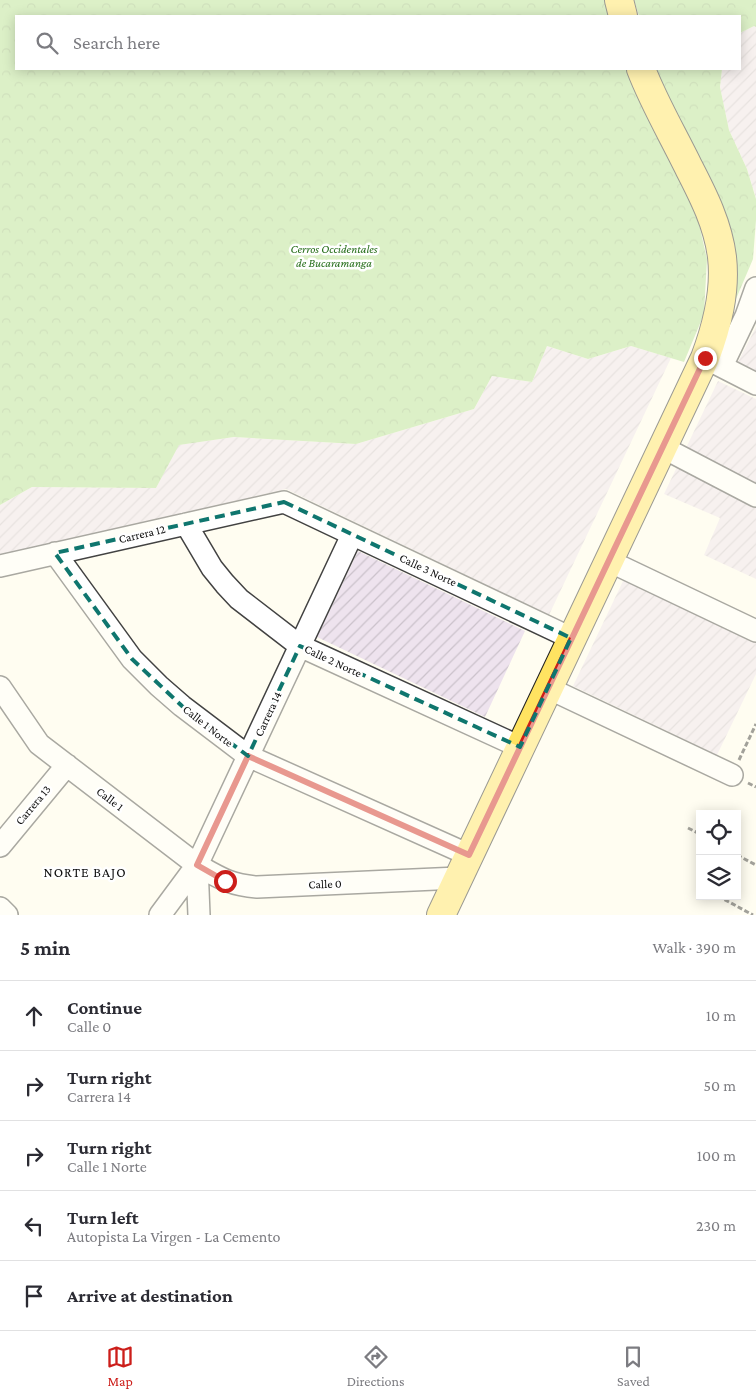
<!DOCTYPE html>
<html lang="en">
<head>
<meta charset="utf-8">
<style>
  :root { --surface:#fff; --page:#f7f7f7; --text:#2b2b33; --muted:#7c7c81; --line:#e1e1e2; --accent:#cc1e1a }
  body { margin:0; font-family:"Crimson Pro",serif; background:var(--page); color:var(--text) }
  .controls { position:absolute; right:15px; bottom:15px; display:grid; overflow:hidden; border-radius:0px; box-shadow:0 2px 12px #0003 }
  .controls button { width:45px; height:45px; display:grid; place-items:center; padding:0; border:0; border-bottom:1px solid var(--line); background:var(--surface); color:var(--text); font:25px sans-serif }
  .stop { position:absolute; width:15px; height:15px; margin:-11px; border:4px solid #cc1e1a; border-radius:50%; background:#fff }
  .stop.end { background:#cc1e1a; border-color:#fff; box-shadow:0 1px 5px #0008 }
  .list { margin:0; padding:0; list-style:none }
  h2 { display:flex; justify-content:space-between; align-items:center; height:65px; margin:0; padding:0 20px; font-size:21px }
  h2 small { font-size:16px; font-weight:400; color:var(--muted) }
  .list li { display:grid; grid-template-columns:32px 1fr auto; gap:15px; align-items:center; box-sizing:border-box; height:70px; padding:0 20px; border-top:1px solid var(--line) }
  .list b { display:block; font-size:19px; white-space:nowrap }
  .list p { margin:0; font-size:16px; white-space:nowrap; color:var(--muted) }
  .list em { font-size:16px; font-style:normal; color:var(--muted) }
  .icon { flex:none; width:28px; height:28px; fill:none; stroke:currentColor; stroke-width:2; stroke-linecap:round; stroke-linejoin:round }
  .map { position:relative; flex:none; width:756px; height:915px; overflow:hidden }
  .search { position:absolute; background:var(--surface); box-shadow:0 2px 12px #0003; left:15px; right:15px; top:15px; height:55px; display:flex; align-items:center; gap:12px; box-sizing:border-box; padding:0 18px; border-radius:0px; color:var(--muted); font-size:19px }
  .sheet { height:415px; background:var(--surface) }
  nav { display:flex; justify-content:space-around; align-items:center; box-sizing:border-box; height:70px; border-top:1px solid var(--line); background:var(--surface); font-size:14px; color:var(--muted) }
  nav a { display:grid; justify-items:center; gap:2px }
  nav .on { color:var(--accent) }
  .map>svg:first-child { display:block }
  .industrial { fill:url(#industrial-furrows) }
  .forest { fill:url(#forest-crowns) }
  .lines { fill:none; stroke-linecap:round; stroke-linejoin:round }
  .minor-casing { stroke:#424242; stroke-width:24 }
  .major-casing { stroke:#202020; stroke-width:30 }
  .path { stroke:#313131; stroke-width:3; stroke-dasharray:5 2.5; stroke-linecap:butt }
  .minor { stroke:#fff; stroke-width:21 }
  .major { stroke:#ffe361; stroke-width:28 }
  .route { stroke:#cc1e1a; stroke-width:6 }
  .marked { fill:none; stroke:#0f766e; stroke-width:4; stroke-dasharray:10 6; stroke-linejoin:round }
  .labels { text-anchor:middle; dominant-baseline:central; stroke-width:5; stroke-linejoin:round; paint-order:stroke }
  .park-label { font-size:12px; font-style:italic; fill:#256d19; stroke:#fff }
  .street-label { font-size:12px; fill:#0f0f0f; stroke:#fff }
  .neighbourhood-label { font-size:14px; letter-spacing:1px; fill:#0f0f0f; stroke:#fff }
</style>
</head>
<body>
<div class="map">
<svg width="756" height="915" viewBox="0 0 756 915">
  <defs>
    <pattern id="industrial-furrows" width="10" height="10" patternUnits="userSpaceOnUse" patternTransform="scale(1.25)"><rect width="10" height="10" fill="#eee3ee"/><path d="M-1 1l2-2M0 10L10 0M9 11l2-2" fill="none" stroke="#cbc2cb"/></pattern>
    <pattern id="forest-crowns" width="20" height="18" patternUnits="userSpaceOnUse" patternTransform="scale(1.25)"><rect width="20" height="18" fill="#b2e095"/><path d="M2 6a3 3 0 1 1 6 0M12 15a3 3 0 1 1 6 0" fill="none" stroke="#98bf7f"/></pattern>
  </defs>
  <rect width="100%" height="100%" fill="#fffdf1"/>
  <path class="industrial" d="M 754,26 L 756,27 L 756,220 L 756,198 L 747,169 L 729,130 L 720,87 L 722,69 L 740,69 L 740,33 Z
    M 756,327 L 756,371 L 738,362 Z
    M 547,346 L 588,359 L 631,346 L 671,358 L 549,615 L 286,489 L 0,557 L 0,505 L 32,487 L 156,488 L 178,445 L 234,437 L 356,444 L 474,409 L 492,376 L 532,382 Z
    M 718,381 L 756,399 L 756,579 L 704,555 L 720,518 L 664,494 Z
    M 358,551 L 525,631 L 485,717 L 317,637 Z
    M 624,579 L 756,642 L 756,674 L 717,755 L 573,686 Z"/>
  <path class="forest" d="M 0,0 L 606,0 L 610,16 L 16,16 L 16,69 L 628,69 L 693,198 L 707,259 L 704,314 L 684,362 L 631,346 L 588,359 L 547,346 L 532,382 L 492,376 L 474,409 L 356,444 L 234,437 L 179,445 L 156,488 L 32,487 L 0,505 Z
    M 634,0 L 756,0 L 756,27 L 754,26 L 740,33 L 740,16 L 639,16 Z
    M 656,69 L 722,69 L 720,87 L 729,130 L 747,169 L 756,199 L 756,220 L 753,259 L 733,306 L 734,260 L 724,210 L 670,104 Z"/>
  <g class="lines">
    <defs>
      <path id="minor" d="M 709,360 L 756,384
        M 722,366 L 746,316 L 756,288
        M 662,447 L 756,496
        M 186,524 L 212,568 L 225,584 L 239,599 L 300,646 L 520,747
        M 55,553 L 132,659 L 159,686 L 182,706 L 248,756 L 469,855
        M 609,561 L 756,631
        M 0,566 L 284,502 L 571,638
        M 0,687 L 39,744 L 197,865 C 220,878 230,885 257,887 L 458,878
        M 548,688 L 732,775
        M 0,846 L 67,765
        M 197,865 L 199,915
        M 0,908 L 7,915
        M 160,915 L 197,865 L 352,535"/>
      <path id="major" d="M 619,0 L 623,16
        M 441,915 L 705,358 C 717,326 726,292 722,257 C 718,225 704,197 689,168 C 673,135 654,103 641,69"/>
    </defs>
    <use href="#minor" class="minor-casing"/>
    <use href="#major" class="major-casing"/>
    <path class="path" d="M 739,760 L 756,724
      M 748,783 L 756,787
      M 688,828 L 700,834
      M 737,855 L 756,865
      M 718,896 L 753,915"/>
    <use href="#minor" class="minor"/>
    <use href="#major" class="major"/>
  </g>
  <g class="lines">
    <path class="route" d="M 225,881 L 197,865 L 248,756 L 469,855 L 705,358"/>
  </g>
  <path d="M0 0H756V915H0ZM 284,502 L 571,638 L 520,747 L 300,646 L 248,756 L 182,706 L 132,659 L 55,553 Z" fill="#fffdf1" fill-opacity=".55" fill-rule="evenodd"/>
  <path class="marked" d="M 284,502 L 571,638 L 520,747 L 300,646 L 248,756 L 182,706 L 132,659 L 55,553 Z"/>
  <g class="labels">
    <g class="park-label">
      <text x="334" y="249">Cerros Occidentales<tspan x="334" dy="14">de Bucaramanga</tspan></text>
    </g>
    <g class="street-label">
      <text transform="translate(142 534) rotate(-13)">Carrera 12</text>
      <text transform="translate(428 570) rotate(25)">Calle 3 Norte</text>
      <text transform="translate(333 661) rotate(25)">Calle 2 Norte</text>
      <text transform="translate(268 714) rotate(-65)">Carrera 14</text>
      <text transform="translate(208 726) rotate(38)">Calle 1 Norte</text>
      <text transform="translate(110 799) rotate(37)">Calle 1</text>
      <text transform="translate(33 805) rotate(-50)">Carrera 13</text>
      <text transform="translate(325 884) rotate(-2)">Calle 0</text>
    </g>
    <g class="neighbourhood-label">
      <text x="85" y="872">NORTE BAJO</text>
    </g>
  </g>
</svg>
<div class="controls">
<button><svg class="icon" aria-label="locate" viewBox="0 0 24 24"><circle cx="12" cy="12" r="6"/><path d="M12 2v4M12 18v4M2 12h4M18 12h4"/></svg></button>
<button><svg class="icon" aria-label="layers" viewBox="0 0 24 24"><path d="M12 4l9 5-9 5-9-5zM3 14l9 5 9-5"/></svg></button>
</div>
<div class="stop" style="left:225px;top:881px"></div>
<div class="stop end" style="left:705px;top:358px"></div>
<div class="search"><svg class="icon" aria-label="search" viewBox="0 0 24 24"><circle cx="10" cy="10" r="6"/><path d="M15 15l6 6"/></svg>Search here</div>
</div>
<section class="sheet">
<h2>5 min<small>Walk · 390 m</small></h2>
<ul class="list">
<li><svg class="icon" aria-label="ahead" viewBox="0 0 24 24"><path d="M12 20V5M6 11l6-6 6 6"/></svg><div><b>Continue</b><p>Calle 0</p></div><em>10 m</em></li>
<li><svg class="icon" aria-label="right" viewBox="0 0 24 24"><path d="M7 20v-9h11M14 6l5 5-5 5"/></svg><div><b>Turn right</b><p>Carrera 14</p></div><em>50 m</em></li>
<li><svg class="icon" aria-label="right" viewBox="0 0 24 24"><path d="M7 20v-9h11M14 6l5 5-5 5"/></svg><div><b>Turn right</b><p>Calle 1 Norte</p></div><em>100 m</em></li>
<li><svg class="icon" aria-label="left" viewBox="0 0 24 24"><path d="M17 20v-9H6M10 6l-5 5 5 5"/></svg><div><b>Turn left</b><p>Autopista La Virgen - La Cemento</p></div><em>230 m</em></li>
<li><svg class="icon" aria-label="arrive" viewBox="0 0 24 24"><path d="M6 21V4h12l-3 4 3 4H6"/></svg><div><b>Arrive at destination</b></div></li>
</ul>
</section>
<nav>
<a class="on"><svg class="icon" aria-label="map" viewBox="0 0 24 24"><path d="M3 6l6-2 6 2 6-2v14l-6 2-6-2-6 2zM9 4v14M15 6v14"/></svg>Map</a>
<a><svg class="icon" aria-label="directions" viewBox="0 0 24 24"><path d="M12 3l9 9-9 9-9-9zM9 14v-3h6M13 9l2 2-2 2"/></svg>Directions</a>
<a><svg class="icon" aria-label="saved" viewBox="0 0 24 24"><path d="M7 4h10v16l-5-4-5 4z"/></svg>Saved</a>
</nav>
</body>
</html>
